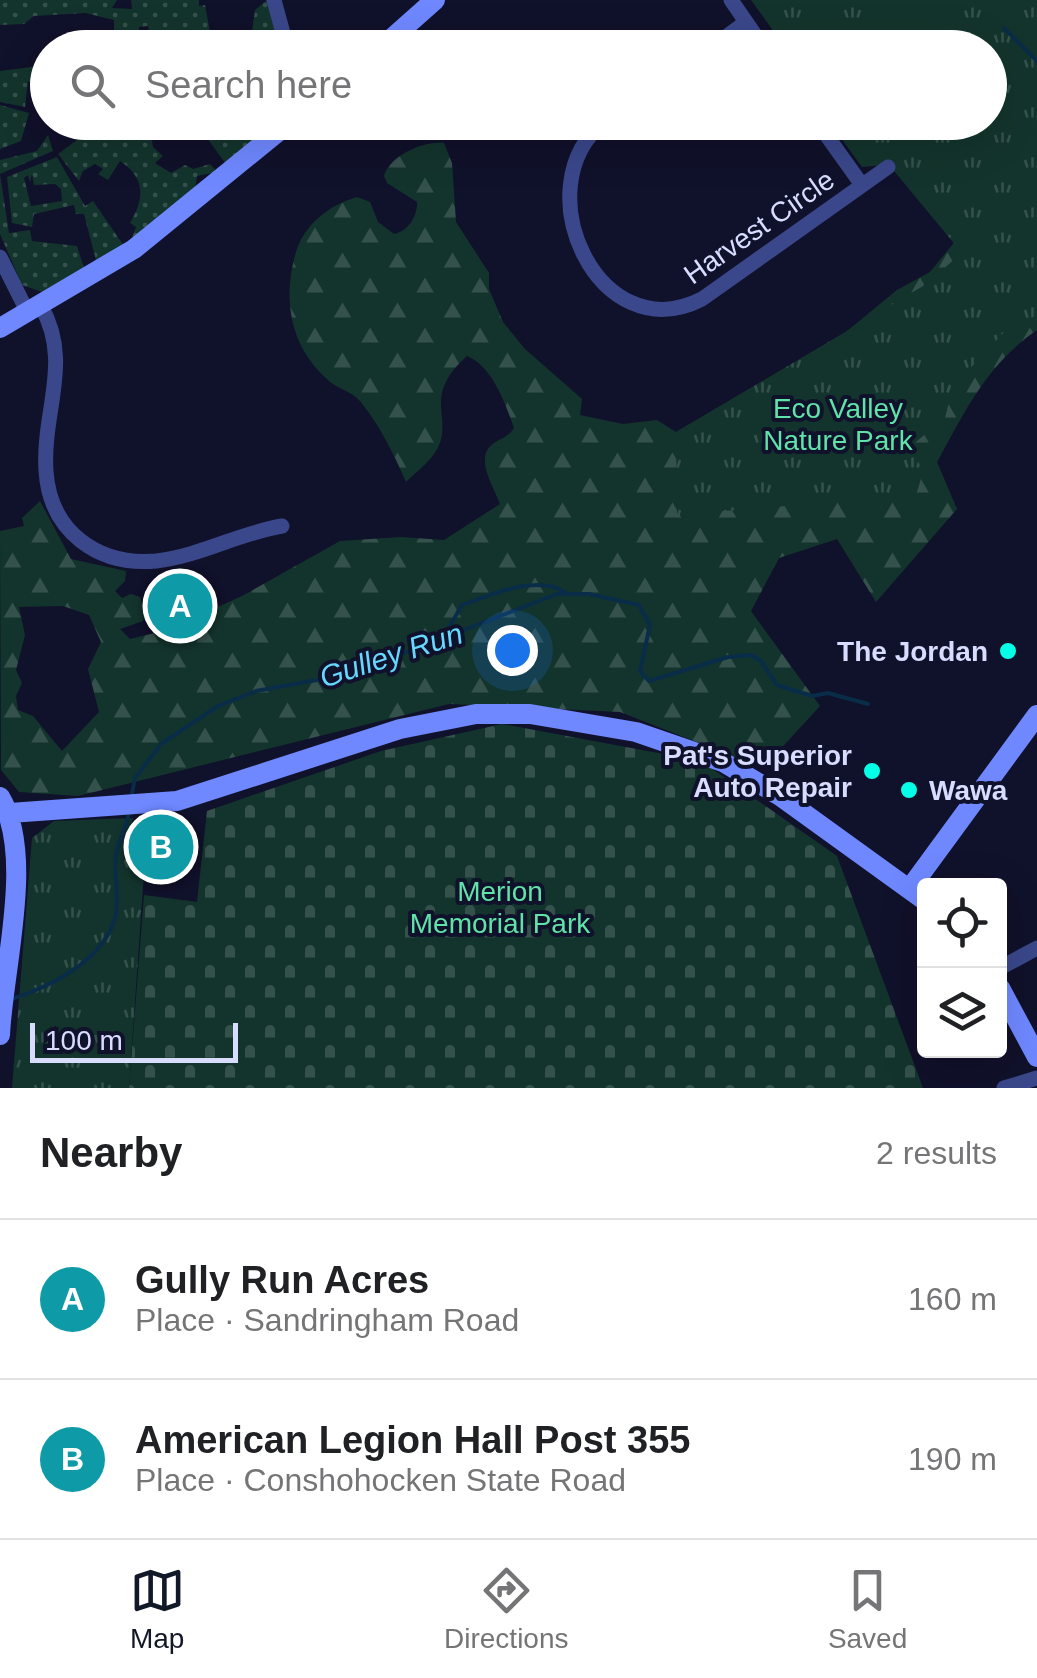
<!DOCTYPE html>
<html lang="en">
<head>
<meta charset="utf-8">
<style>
  :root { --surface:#fff; --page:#f2f2f2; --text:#202124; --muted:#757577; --line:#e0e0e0; --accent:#111827 }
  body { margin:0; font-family:Helvetica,sans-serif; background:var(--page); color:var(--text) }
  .controls { position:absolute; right:30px; bottom:30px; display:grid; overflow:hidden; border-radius:10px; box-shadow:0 10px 40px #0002 }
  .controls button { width:90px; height:90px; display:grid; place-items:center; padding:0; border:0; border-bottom:2px solid var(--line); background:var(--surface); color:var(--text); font:50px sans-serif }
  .scale { position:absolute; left:30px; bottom:25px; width:208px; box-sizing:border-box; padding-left:10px; border:5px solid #d8dcff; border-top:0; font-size:28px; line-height:35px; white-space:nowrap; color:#d8dcff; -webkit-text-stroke:8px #10112a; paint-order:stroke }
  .you { position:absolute; left:512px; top:650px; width:35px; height:35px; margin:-25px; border:8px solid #fff; border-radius:50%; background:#1a73e8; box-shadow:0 0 0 15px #1a73e833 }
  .badge { display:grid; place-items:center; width:65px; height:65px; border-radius:50%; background:var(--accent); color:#fff; font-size:32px; font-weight:700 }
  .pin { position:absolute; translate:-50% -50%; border:5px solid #fff; box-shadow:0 2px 10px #0006 }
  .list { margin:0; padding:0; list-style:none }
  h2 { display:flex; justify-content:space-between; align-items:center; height:130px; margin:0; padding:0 40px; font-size:42px }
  h2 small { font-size:32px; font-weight:400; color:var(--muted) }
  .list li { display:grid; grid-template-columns:65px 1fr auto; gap:30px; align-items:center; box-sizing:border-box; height:160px; padding:0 40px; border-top:2px solid var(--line) }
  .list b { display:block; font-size:38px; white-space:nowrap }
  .list p { margin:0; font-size:32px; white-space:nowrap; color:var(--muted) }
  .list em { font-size:32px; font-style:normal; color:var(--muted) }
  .icon { flex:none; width:55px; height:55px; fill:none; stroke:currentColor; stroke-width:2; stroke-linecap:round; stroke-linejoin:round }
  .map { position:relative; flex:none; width:1037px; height:1088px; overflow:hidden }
  .search { position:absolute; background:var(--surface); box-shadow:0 10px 40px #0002; left:30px; right:30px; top:30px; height:110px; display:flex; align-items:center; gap:25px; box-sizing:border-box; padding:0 35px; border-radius:55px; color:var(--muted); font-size:38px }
  .sheet { height:450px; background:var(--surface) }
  nav { display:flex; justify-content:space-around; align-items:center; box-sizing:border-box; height:140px; border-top:2px solid var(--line); background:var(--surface); font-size:28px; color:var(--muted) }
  nav a { display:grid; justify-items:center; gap:5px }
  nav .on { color:var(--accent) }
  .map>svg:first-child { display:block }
  .grass { fill:url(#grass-dots); fill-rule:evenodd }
  .forest { fill:url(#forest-firs); fill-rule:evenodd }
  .cemetery { fill:url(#cemetery-stones) }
  .park { fill:url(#park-tufts) }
  .pitch { fill:#13342c }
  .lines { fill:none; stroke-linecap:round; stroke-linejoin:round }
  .stream { stroke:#092d49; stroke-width:4 }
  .street { stroke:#3a478a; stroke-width:15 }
  .secondary { stroke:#6f88ff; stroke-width:20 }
  .poi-dot { fill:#04ffe6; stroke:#10112a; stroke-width:4 }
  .labels { text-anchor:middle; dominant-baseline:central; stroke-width:8; stroke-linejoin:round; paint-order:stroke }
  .street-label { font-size:28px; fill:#d8dcff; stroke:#10112a }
  .park-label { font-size:28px; fill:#60e3a8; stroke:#10112a }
  .poi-label { font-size:28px; font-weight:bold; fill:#d8dcff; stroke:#10112a; text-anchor:end }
  .water-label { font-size:30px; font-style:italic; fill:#66d7ff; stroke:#10112a }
</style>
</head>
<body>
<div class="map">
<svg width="1037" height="1088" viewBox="0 0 1037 1088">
  <defs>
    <pattern id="grass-dots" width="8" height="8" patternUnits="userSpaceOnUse" patternTransform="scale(2.5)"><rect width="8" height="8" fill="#13342c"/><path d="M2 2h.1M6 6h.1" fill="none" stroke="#35514c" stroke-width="1.8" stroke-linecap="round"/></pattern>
    <pattern id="forest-firs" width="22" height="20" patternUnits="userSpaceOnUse" patternTransform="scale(2.5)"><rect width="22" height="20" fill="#13342c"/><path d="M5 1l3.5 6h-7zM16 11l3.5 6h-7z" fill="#35514c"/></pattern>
    <pattern id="cemetery-stones" width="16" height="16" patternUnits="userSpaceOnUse" patternTransform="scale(2.5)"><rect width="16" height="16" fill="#13342c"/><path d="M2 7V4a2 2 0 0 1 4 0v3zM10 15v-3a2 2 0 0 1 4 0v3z" fill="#35514c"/></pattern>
    <pattern id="park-tufts" width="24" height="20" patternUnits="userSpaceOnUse" patternTransform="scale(2.5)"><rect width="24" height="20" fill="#13342c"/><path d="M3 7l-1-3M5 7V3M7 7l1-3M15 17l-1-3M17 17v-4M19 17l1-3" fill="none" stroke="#35514c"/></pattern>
  </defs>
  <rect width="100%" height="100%" fill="#10112a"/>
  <path class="grass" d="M 0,0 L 117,0 L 112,8 L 132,9 L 131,0 L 199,0 L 199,6 L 205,5 L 210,32 L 196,36 L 194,47 L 151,47 L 148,26 L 139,27 L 138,47 L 71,47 L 70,39 L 114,36 L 114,20 L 85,13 L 34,16 L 24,24 L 0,25 Z
    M 267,0 L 279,47 L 232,48 L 240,45 L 238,33 L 252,32 L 255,10 Z
    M 47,65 L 47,92 L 28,81 L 25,107 L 0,102 L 0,71 Z
    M 0,105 L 29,113 L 21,141 L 0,149 Z
    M 92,123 L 99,131 L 105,126 L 103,123 L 192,123 L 188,137 L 180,129 L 172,131 L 164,126 L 151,136 L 153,147 L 163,156 L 155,163 L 171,173 L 185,165 L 193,169 L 210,164 L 217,172 L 197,176 L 195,190 L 131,240 L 136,227 L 130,223 C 146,196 144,177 120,161 L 108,180 L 98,174 L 103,169 L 95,164 L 83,171 L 79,181 L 58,154 L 92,129 Z
    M 196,123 L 241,123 L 254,141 L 226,164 Z
    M 48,135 L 53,151 L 0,174 L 9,233 L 30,230 L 32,241 L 77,246 L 84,268 L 45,293 L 22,285 L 0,234 L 0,160 L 37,151 Z
    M 57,157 L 85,206 L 93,201 L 124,246 L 97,264 L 84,214 L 76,214 L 74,205 L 34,214 L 32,227 L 12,223 L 7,177 ZM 32,174 L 34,185 L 55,184 L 61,189 L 62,201 L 31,206 L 24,178 L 28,175 L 30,182 Z"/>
  <path class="forest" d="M 1037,27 L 1037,330 C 987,364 965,411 937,462 L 957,509 L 876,602 L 837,539 L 779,558 L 751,611 L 820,706 L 763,768 L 620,712 L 449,704 L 78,796 L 19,792 L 1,770 L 0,531 L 24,526 L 22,518 L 40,501 L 71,559 L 126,571 L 125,581 L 115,591 L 122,598 L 131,594 L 140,597 L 145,612 L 143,621 L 120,629 L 130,639 L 167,630 L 242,596 L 340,541 L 401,537 L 444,540 L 500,504 C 494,487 473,457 494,443 C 503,437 508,437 514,428 C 505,403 493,367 467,356 C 418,400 458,419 434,454 C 427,464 415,473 406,482 C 394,454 379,424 360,401 C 350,390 337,389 328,380 C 290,347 282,299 296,252 C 304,225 329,205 357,197 L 370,202 L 378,222 L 394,234 C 408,232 418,215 417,202 L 387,183 L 384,176 C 389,156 424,140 444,143 L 452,163 L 456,222 L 489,273 L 489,289 L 503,322 L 525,349 L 582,399 L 580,415 L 623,424 L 657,420 L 676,432 L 841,336 L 897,290 L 930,272 L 957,239 L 920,202 L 895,164 L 862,167 L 830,123 L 990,122 L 990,48 ZM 63,606 L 89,615 L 101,642 L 88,669 L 99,712 L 62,751 L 33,716 L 18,710 L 16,696 L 22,683 L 16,670 L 25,635 L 19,607 Z"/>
  <path class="cemetery" d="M 502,724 L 701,761 L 837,856 L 923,1088 L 129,1088 L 144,895 L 197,902 L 207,811 L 381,751 Z"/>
  <path class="park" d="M 751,0 L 1037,0 L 1037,315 L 1003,333 L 953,387 L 945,418 L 911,446 L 923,472 L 916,495 L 677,515 L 676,432 L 923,286 L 962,253 L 880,154 L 866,160 L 839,123 L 990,122 L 990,48 L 785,47 Z
    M 133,818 L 127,851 L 145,858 L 129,1088 L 12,1088 L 32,838 L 54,821 Z"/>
  <path class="pitch" d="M 897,0 L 981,0 L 917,43 C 904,41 892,23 890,9 Z"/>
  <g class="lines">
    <path class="stream" d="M 1004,28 L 1037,61
      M 444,636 L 462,605 C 490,595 539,573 566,593
      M 131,799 L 135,778 L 161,744 L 218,706 L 256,691 L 350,674 L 557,594 L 589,594 L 639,605 L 650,625 L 640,671 L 649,681 L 728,657 L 751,655 L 761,661 L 777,685 L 812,696 L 828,693 L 868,704
      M 9,1000 C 50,987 106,960 116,914 C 120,894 112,871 117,851 C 120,838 126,827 129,813"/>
    <path class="street" d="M 274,0 L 287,48
      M 731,0 L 764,48
      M 711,48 L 746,22
      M 604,122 C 523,186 598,352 702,299 L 888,167
      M 817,122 L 862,185
      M 0,257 L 28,313
      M 41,306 C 73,362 42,411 46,471 C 50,532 98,566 156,561 C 200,556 239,533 282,526
      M 1000,968 L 1037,948
      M 1004,1088 L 1037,1078"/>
    <path class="secondary" d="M 381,48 L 435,0
      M 0,328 L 134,249 L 290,122
      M 0,797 C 35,855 3,968 0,1035
      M 10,813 L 177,801 L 400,729 L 476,714 L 530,714 L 636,732 L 723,762 L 780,796 L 924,900
      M 911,887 L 1037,715
      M 1000,988 L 1037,1057"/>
  </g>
  <g class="poi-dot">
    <circle cx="1008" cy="651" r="10"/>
    <circle cx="872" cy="771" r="10"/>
    <circle cx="909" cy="790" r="10"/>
  </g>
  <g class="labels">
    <g class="street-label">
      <text transform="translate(759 227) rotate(-35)">Harvest Circle</text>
    </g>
    <g class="park-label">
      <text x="838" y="408">Eco Valley<tspan x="838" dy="32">Nature Park</tspan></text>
      <text x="500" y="891">Merion<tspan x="500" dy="32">Memorial Park</tspan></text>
    </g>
    <g class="poi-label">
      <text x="988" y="651">The Jordan</text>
      <text x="852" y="755">Pat's Superior<tspan x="852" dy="32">Auto Repair</tspan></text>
      <text x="929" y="790" text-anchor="start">Wawa</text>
    </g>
    <g class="water-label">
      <text transform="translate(391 655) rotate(-18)">Gulley Run</text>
    </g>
  </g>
</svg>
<div class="controls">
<button><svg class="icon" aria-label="locate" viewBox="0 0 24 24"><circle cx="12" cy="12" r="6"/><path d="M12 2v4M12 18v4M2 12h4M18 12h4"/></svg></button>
<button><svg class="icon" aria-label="layers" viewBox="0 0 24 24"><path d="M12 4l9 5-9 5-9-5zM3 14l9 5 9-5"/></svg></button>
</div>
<div class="scale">100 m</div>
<div class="you"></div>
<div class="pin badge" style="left:180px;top:606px;background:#0f9aa8">A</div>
<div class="pin badge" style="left:161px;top:847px;background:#0f9aa8">B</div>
<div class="search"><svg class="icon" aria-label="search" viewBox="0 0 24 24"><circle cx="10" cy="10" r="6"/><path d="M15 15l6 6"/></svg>Search here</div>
</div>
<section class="sheet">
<h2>Nearby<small>2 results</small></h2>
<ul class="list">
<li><span class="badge" style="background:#0f9aa8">A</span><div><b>Gully Run Acres</b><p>Place · Sandringham Road</p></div><em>160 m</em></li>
<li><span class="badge" style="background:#0f9aa8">B</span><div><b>American Legion Hall Post 355</b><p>Place · Conshohocken State Road</p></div><em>190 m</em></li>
</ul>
</section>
<nav>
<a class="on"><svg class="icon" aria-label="map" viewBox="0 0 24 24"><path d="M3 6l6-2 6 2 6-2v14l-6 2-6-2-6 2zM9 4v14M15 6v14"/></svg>Map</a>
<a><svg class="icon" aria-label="directions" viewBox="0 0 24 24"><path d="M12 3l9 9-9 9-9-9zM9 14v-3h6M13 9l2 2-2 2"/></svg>Directions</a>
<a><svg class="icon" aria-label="saved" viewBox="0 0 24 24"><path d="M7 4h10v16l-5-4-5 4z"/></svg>Saved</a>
</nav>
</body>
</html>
